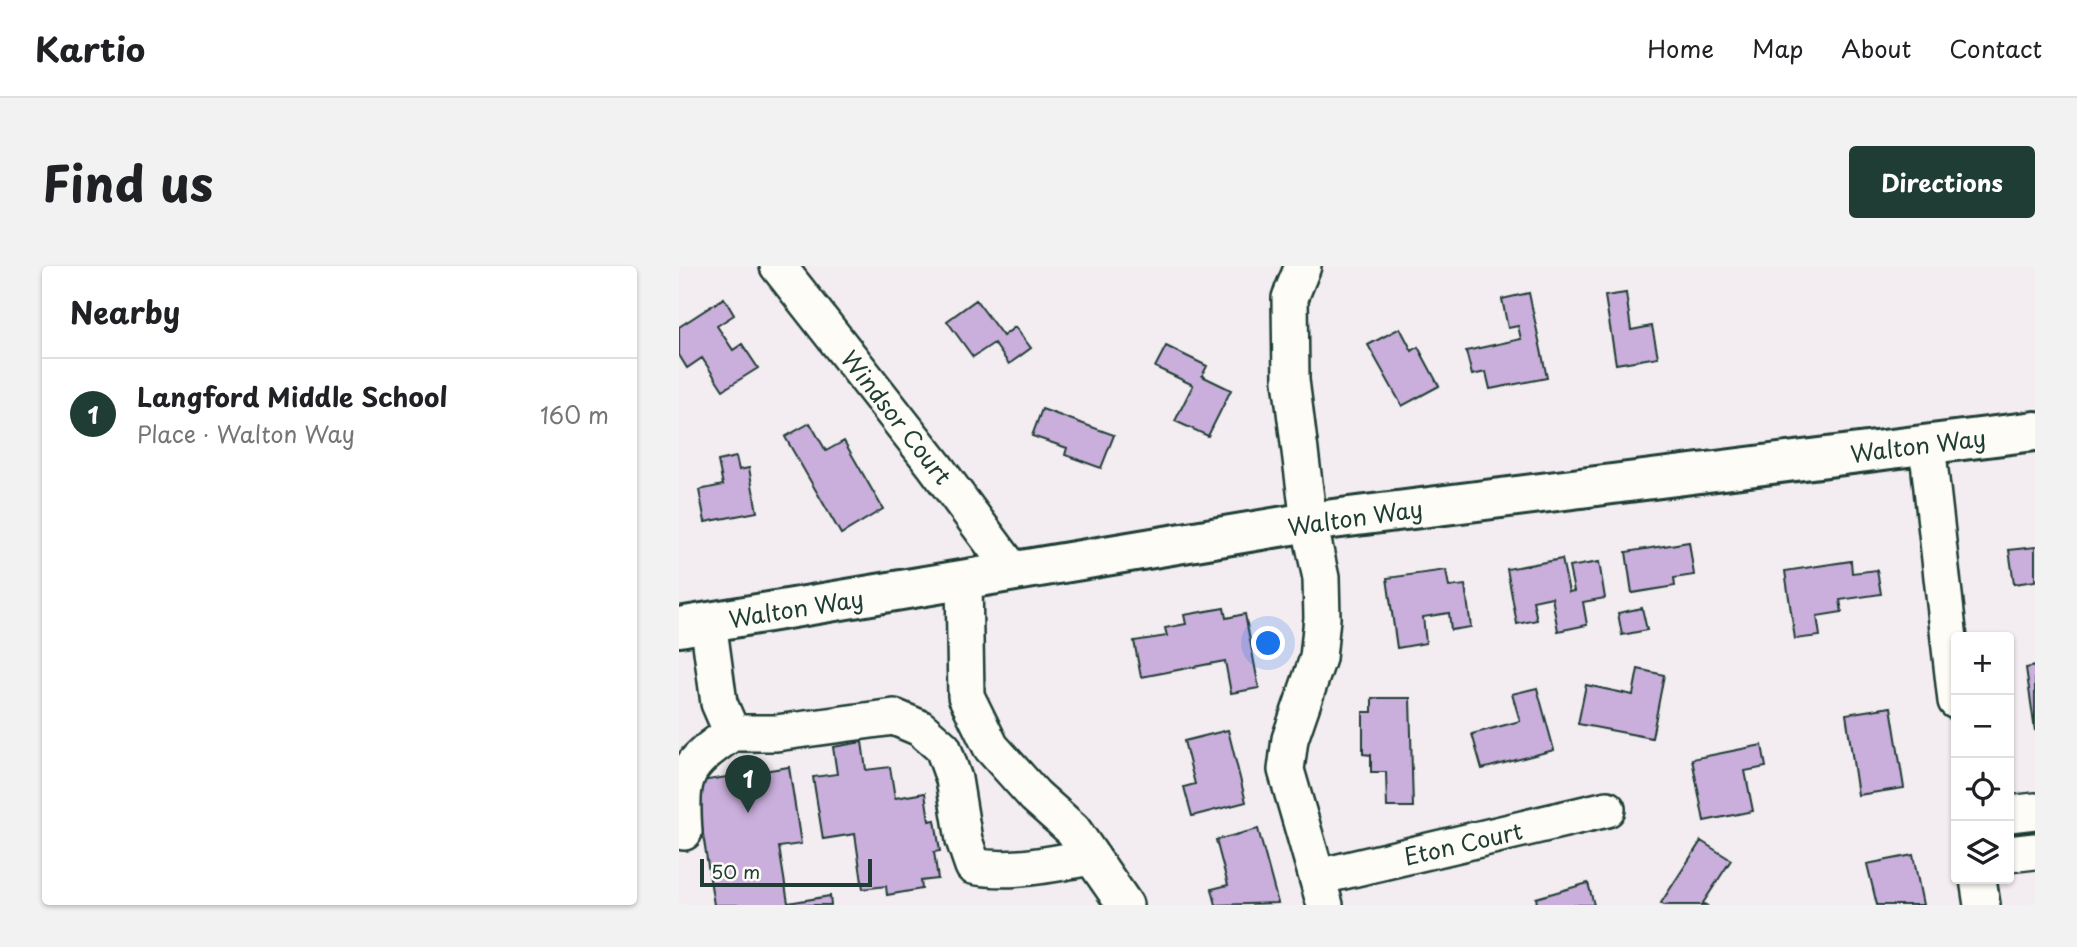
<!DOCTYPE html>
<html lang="en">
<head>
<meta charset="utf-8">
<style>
  :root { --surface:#fff; --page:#f2f2f2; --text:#202124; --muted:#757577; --line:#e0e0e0; --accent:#1f3d34 }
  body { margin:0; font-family:"Playpen Sans",sans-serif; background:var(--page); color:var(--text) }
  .controls { position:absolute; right:21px; bottom:21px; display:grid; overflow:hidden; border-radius:7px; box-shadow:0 2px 5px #0004 }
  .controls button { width:63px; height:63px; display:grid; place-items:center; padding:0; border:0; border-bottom:2px solid var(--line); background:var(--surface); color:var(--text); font:35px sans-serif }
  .scale { position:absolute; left:21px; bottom:18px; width:172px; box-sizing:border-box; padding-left:7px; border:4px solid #1f3d34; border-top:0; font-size:19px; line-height:24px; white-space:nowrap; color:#1f3d34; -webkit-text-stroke:5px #fdfcf7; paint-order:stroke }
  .you { position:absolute; left:590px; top:378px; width:24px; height:24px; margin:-18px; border:5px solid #fff; border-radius:50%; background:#1a73e8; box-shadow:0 0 0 10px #1a73e833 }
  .badge { display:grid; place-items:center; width:46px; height:46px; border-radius:50%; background:var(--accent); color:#fff; font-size:23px; font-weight:700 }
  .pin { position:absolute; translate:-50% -58px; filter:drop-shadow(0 2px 4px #0008) }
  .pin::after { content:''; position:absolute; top:37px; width:24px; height:21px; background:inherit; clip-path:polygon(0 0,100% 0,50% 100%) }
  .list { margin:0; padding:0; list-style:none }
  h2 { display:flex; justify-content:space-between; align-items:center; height:91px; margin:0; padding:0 28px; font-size:30px }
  h2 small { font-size:23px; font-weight:400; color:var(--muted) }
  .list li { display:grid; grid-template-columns:46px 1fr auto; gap:21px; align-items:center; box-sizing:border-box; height:112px; padding:0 28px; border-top:2px solid var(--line) }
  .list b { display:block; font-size:26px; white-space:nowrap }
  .list p { margin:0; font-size:23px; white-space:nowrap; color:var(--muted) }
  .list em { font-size:23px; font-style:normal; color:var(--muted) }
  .icon { flex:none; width:38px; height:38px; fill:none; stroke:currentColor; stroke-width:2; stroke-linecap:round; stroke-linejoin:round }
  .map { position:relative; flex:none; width:1356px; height:639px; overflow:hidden; border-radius:7px }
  header { display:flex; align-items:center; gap:42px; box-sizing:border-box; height:98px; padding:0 35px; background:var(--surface); border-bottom:2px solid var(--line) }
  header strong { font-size:33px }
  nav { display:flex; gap:38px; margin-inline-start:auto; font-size:24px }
  .intro { display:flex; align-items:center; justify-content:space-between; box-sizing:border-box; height:168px; padding:0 42px }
  h1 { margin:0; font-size:49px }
  .button { padding:18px 32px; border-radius:7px; background:var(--accent); color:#fff; font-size:24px; font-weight:700 }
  main { display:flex; gap:42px; padding:0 42px }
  aside { flex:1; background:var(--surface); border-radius:7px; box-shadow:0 2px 5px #0004 }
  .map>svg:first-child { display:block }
  .building { fill:#caaedb; stroke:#1f3d34; stroke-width:2 }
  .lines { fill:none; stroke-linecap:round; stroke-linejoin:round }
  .minor-casing { stroke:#1f3d34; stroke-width:40 }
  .major-casing { stroke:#1f3d34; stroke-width:44 }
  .minor { stroke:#fdfcf7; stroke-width:35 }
  .major { stroke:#fdfcf7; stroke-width:38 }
  .labels { text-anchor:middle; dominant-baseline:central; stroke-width:5; stroke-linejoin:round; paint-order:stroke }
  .street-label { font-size:23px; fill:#1f3d34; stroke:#fdfcf7 }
</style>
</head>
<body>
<header>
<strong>Kartio</strong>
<nav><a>Home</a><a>Map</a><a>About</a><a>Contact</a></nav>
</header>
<div class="intro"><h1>Find us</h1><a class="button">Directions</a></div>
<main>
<aside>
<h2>Nearby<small></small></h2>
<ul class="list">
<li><span class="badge">1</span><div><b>Langford Middle School</b><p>Place · Walton Way</p></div><em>160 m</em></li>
</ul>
</aside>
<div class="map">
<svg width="1356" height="639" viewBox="0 0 1356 639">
  <rect width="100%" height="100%" fill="#f3ecf1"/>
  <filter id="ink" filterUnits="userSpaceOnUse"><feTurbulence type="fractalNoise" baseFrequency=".0143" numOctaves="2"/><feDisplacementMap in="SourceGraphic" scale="14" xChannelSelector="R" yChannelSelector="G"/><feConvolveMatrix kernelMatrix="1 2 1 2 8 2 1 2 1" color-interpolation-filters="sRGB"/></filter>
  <g filter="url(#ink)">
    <path class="building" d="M 850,27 L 868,112 L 811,123 L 807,106 L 793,109 L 787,85 L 842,73 L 839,60 L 829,62 L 823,33 Z
      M 947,27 L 952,64 L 973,60 L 979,91 L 937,98 L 926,30 Z
      M 45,32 L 55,49 L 38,60 L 54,84 L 63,78 L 79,102 L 44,124 L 23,92 L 8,102 L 0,89 L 0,61 Z
      M 297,34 L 324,70 L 336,61 L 352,82 L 330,98 L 315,77 L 294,91 L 268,55 Z
      M 721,62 L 733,85 L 739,81 L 760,120 L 723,140 L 689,79 Z
      M 487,80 L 528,100 L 523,110 L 552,124 L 529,170 L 496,155 L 514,119 L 476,101 Z
      M 363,143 L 435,169 L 422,202 L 386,189 L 388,182 L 353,170 Z
      M 131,157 L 147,185 L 165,175 L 204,243 L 162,268 L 106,171 Z
      M 57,191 L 60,204 L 70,202 L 78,246 L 26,256 L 20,224 L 44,219 L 39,195 Z
      M 1010,276 L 1015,309 L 995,312 L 996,320 L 953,327 L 947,286 Z
      M 1356,281 L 1356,315 L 1335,318 L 1330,284 Z
      M 883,293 L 890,326 L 895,325 L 890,301 L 920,296 L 926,332 L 904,336 L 908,359 L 879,365 L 873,331 L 854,335 L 858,354 L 838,358 L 828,303 Z
      M 1172,295 L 1173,307 L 1198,304 L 1202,328 L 1161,334 L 1163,346 L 1138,350 L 1141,370 L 1116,373 L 1106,305 Z
      M 767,304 L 770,321 L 786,319 L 792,361 L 772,364 L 770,347 L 744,351 L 747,377 L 718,382 L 708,312 Z
      M 545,342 L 547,352 L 566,348 L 580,422 L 552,427 L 546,395 L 462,411 L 455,375 L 488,370 L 486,362 L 507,358 L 505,349 Z
      M 963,342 L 968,364 L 943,369 L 939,347 Z
      M 1356,400 L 1356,465 L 1347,402 Z
      M 959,403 L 985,409 L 973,472 L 899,458 L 907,419 L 954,429 Z
      M 858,422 L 875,484 L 803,503 L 793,468 L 841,455 L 833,428 Z
      M 693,432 L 731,432 L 734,541 L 708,541 L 707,506 L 692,506 L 692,489 L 684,488 L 684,446 L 693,446 Z
      M 1212,441 L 1225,522 L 1179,529 L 1167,448 Z
      M 549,464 L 567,536 L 513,550 L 505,521 L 516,518 L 505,475 Z
      M 183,476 L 187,504 L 211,501 L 216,532 L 246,527 L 250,555 L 256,554 L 261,585 L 255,586 L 259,613 L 242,615 L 243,623 L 208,629 L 207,620 L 184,623 L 176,568 L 144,573 L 134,511 L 158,508 L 154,481 Z
      M 1083,479 L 1087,501 L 1066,505 L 1074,545 L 1025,555 L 1013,493 Z
      M 110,501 L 122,578 L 100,581 L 109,637 L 151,630 L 152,639 L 35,639 L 16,516 Z
      M 579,563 L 599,637 L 537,639 L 533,623 L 549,619 L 537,574 Z
      M 1022,575 L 1052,594 L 1024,637 L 1027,639 L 985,639 L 982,637 Z
      M 1234,589 L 1244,639 L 1198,639 L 1188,598 Z
      M 909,617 L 915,639 L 852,639 L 858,637 L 857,632 Z"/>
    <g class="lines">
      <defs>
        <path id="minor" d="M 99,0 L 256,200 L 334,305
          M 624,0 L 611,32 L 612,114 L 630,256 L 642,312 L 643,352 L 639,392 L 611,473 L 607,504 L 646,639
          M 1248,178 L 1277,435
          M 285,315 L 287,430 L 312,481 L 356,530 L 394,564 L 446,639
          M 29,355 L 40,437 L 53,467 L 97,467 L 215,451 L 241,462 L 264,482 L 275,513 L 285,574 L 294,600 C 333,608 374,597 413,591
          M 1330,548 L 1356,545
          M 5,566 C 1,508 5,500 53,467
          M 1330,588 L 1356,585
          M 639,611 L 928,543
          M 1299,613 L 1303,639"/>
        <path id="major" d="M 0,361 L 630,256 L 1356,165"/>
      </defs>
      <use href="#minor" class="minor-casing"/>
      <use href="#major" class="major-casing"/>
      <use href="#minor" class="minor"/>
      <use href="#major" class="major"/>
    </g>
  </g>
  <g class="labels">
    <g class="street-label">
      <text transform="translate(218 151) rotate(52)">Windsor Court</text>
      <text transform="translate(1239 179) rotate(-7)">Walton Way</text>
      <text transform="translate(676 251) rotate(-8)">Walton Way</text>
      <text transform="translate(117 342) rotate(-9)">Walton Way</text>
      <text transform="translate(784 577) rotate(-13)">Eton Court</text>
    </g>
  </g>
</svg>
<div class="controls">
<button>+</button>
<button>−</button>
<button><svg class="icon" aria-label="locate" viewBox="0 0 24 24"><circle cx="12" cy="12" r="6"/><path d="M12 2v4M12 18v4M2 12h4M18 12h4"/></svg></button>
<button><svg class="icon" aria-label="layers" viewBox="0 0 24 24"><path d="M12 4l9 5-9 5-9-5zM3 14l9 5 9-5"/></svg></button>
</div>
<div class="scale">50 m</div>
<div class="you"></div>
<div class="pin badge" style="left:69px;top:547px">1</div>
</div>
</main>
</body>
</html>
